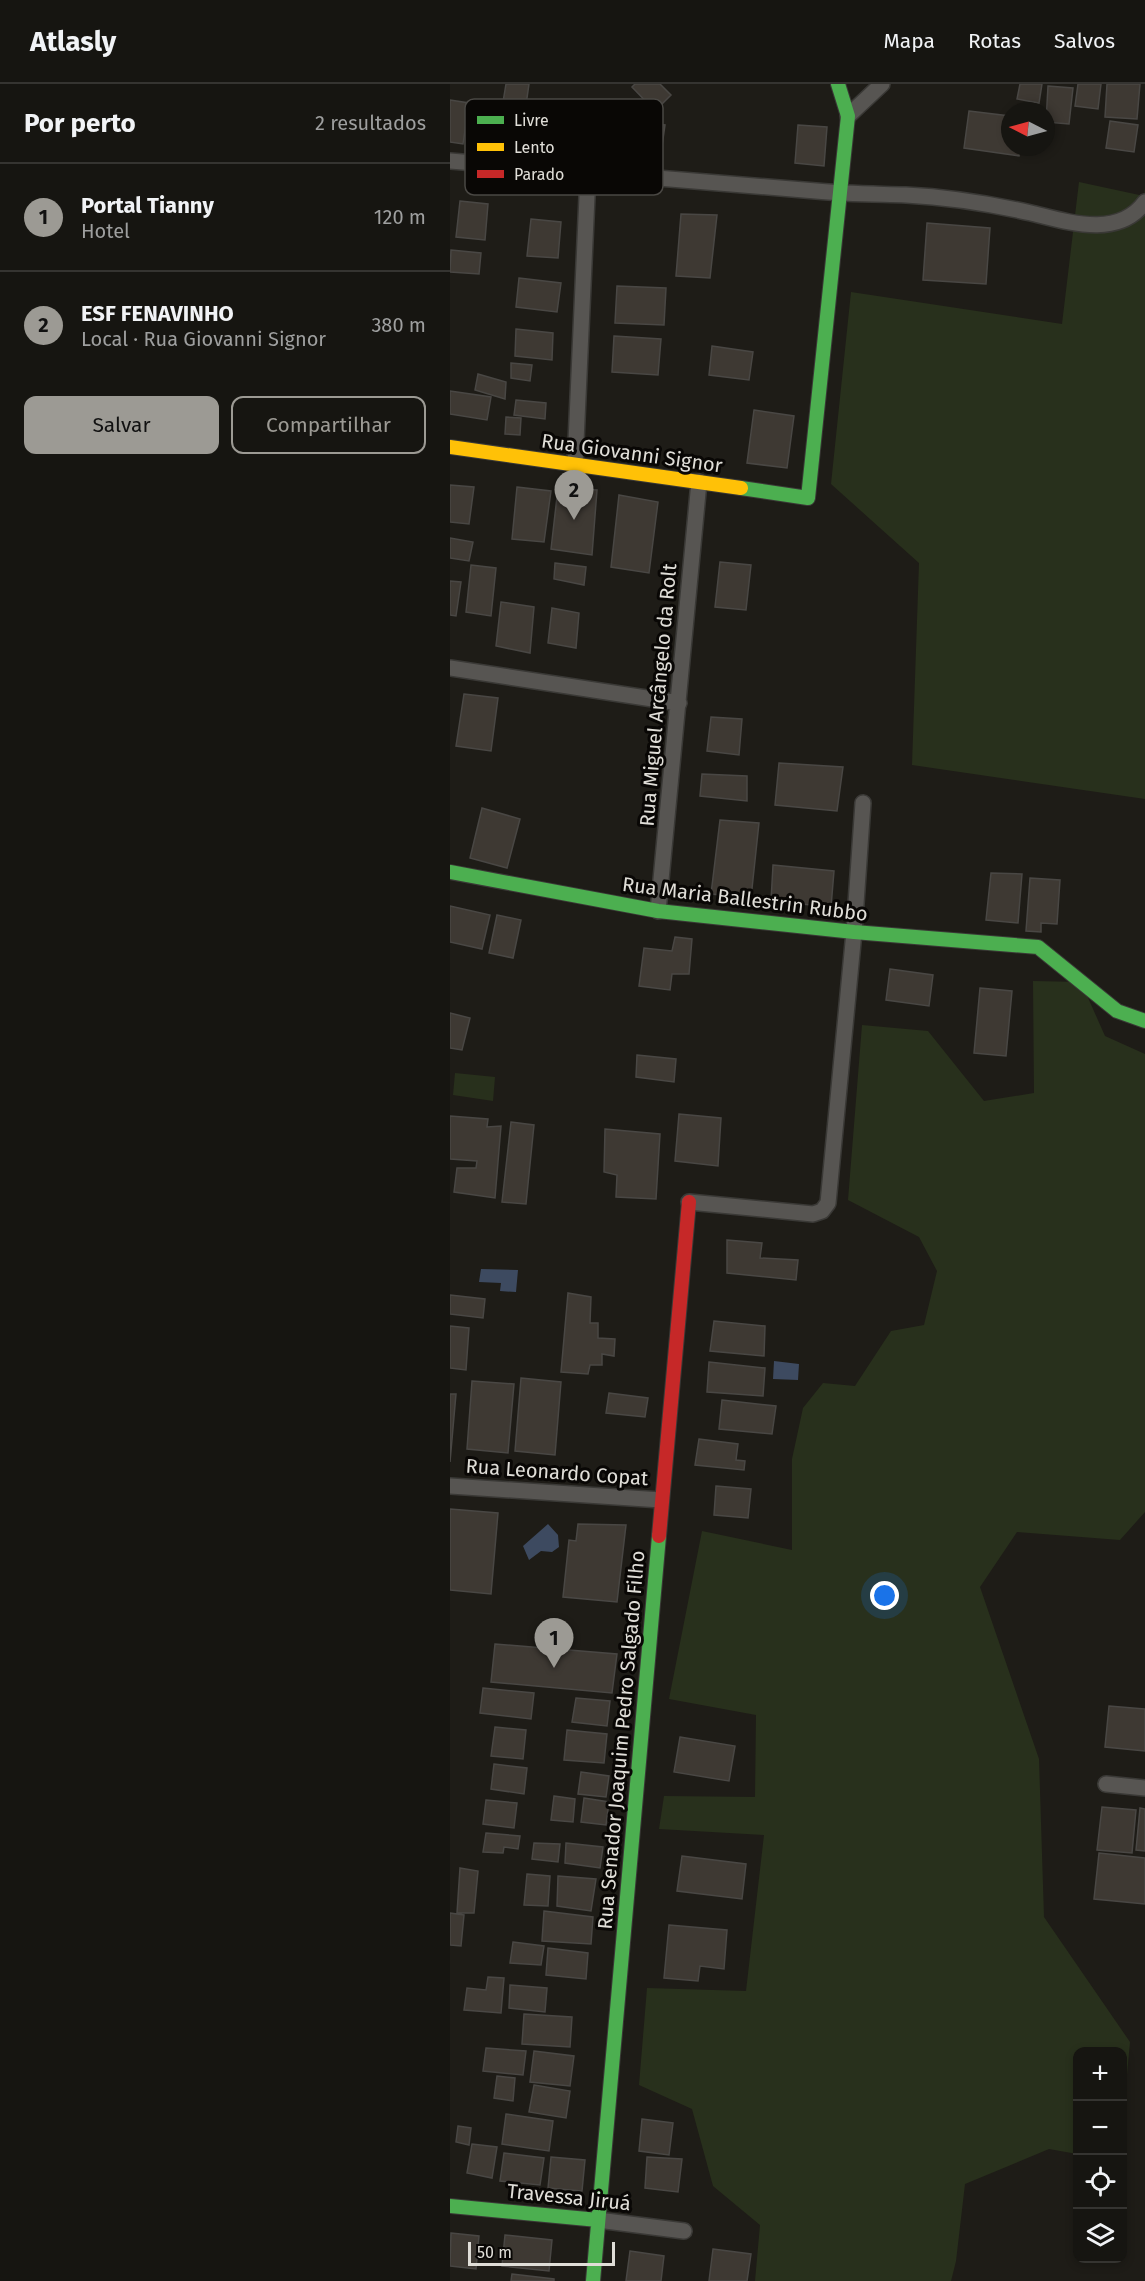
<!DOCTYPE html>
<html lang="pt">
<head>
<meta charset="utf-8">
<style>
  :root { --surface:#161511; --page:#1f1e1a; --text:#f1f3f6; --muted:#9e9f9f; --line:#353431; --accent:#9c9a94 }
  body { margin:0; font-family:"Fira Sans",sans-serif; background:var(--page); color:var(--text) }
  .controls { position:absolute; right:18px; bottom:18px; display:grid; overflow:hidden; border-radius:12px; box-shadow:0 3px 9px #0003 }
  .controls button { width:54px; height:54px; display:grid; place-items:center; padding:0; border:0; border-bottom:2px solid var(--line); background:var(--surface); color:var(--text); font:30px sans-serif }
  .compass { position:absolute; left:551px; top:18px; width:54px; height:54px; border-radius:50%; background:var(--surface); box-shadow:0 3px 9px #0003; rotate:276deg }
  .scale { position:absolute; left:18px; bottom:15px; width:147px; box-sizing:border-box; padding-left:6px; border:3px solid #e0ded8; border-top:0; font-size:16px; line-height:21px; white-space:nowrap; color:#e0ded8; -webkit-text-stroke:4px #090705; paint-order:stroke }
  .you { position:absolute; left:435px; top:1512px; width:21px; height:21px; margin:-15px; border:4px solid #fff; border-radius:50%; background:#1a73e8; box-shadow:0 0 0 9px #1a73e833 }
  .badge { display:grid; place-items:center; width:39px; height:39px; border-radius:50%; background:var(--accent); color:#111; font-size:20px; font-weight:700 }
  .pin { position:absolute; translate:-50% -50px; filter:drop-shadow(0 2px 3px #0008) }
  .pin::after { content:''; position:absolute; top:32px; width:21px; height:18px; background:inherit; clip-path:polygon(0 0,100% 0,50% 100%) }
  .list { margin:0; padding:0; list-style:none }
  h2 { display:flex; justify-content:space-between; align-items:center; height:78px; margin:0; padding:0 24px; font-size:26px }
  h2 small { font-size:20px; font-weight:400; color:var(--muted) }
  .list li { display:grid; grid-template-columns:39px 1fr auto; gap:18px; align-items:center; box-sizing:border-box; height:108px; padding:0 24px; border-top:2px solid var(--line) }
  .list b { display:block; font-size:22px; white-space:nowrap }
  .list p { margin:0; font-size:20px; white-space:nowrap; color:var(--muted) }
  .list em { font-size:20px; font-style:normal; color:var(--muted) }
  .actions { display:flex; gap:12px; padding:18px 24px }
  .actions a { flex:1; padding:14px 0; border:2px solid var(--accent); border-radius:12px; text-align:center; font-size:21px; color:var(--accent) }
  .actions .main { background:var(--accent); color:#111 }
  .icon { flex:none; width:33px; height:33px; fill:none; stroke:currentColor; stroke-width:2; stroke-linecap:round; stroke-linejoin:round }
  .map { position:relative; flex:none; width:695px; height:2197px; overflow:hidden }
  header { display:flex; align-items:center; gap:36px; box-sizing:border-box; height:84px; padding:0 30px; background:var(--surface); border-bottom:2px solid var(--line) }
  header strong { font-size:28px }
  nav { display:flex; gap:33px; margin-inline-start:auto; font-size:21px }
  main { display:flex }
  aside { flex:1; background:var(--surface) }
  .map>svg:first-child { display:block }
  .green { fill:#28301c }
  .water { fill:#3d4a60 }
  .building { fill:#3e3933; stroke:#494744; stroke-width:1.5 }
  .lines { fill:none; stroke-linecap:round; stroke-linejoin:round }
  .street-casing { stroke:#3a3936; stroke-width:18 }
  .fast-casing { stroke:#3a3936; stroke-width:16 }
  .slow-casing { stroke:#3a3936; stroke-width:16 }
  .jam-casing { stroke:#3a3936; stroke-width:16 }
  .street { stroke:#575552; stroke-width:15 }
  .fast { stroke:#4caf50; stroke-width:14 }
  .slow { stroke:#ffc107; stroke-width:14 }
  .jam { stroke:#c62828; stroke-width:14 }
  .labels { text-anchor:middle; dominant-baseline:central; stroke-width:6; stroke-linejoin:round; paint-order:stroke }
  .street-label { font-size:20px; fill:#e0ded8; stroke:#090705 }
  .key { fill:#090705; stroke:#4a4844; stroke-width:1.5 }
  .key-label { font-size:16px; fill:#e0ded8 }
</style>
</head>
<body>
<header>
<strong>Atlasly</strong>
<nav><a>Mapa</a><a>Rotas</a><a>Salvos</a></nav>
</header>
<main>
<aside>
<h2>Por perto<small>2 resultados</small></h2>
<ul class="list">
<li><span class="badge">1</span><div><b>Portal Tianny</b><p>Hotel</p></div><em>120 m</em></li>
<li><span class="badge">2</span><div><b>ESF FENAVINHO</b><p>Local · Rua Giovanni Signor</p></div><em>380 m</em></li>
</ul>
<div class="actions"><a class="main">Salvar</a><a>Compartilhar</a></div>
</aside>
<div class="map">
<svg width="695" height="2197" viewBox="0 0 695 2197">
  <rect width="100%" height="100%" fill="#1e1c17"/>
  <path class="green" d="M 629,98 L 694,112 L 695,104 L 695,715 L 462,681 L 469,479 L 381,400 L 401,208 L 612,240 Z
    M 583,897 L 631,898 L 655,952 L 695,970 L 695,1428 L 670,1456 L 567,1448 L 530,1503 L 589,1675 L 594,1833 L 680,1958 L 673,2034 L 672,1968 L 628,1968 L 627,2070 L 599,2065 L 515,2100 L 506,2177 L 501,2197 L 305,2197 L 310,2141 L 263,2102 L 242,2025 L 189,2001 L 197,1904 L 296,1907 L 314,1751 L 209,1745 L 214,1712 L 305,1713 L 306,1631 L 219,1615 L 252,1447 L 342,1466 L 342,1375 L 353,1324 L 373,1299 L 405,1302 L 441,1247 L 474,1241 L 487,1187 L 469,1153 L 398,1116 L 412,941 L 478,947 L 534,1017 L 584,1009 Z
    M 5,989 L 45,993 L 43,1017 L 3,1011 Z"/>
  <path class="water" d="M 31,1185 L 68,1186 L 66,1208 L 50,1207 L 51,1199 L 29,1198 Z
    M 324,1277 L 349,1280 L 348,1296 L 323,1295 Z
    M 98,1440 L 108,1451 L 109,1463 L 102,1468 L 91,1467 L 79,1476 L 73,1462 Z"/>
  <path class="building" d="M 56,0 L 79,0 L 76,21 L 53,18 Z
    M 185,0 L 210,0 L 221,11 L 205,27 L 182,3 Z
    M 570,0 L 592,0 L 589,19 L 567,15 Z
    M 628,0 L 651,0 L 648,25 L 625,22 Z
    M 657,0 L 690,0 L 687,35 L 655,33 Z
    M 598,2 L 623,4 L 619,40 L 596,38 Z
    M 0,16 L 19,19 L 13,60 L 0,58 Z
    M 519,27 L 560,32 L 560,63 L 570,63 L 569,72 L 514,64 Z
    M 179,37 L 215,41 L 211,69 L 176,65 Z
    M 660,37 L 688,41 L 684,68 L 656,64 Z
    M 348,41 L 377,43 L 374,82 L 345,79 Z
    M 10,117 L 38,120 L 35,156 L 6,153 Z
    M 231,130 L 267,131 L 260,194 L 226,192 Z
    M 81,135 L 111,138 L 108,174 L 77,172 Z
    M 477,139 L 540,144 L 536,200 L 473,196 Z
    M 1,166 L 31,169 L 29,190 L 0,188 Z
    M 69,194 L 111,199 L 107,228 L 66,223 Z
    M 167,202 L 216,204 L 214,241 L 165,239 Z
    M 66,245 L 103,249 L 102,276 L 65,272 Z
    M 164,252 L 211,255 L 208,291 L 162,288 Z
    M 262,262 L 303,268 L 299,296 L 259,291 Z
    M 61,279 L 82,281 L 80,297 L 61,294 Z
    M 28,290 L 56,298 L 55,315 L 25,306 Z
    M 0,307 L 41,313 L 37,336 L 0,330 Z
    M 66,316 L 96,319 L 95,335 L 64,331 Z
    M 304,326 L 344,332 L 337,384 L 297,379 Z
    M 56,333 L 71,334 L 70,351 L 55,350 Z
    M 0,401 L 24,403 L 19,440 L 0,438 Z
    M 67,403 L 101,407 L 94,458 L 62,455 Z
    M 108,404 L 147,406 L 142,471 L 101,465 Z
    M 169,411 L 208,418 L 199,489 L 161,483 Z
    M 0,454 L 23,458 L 19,477 L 0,474 Z
    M 270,478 L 301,481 L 296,526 L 265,523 Z
    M 105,479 L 136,483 L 134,501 L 104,495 Z
    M 21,481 L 46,484 L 41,532 L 16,528 Z
    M 0,497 L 11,498 L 6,532 L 0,531 Z
    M 51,518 L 84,523 L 80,569 L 46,562 Z
    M 102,524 L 129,529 L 126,564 L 98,559 Z
    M 14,610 L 48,614 L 41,667 L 6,662 Z
    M 261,633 L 292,635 L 289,671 L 257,667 Z
    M 329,679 L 393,683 L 387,727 L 325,721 Z
    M 252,690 L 297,692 L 297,717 L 250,712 Z
    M 32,724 L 70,735 L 57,784 L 20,774 Z
    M 270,736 L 309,739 L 301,814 L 261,810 Z
    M 323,781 L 384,787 L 381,823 L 321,817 Z
    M 541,789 L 572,790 L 568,839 L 536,836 Z
    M 580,794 L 610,796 L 607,840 L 591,839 L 591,848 L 576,847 Z
    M 0,822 L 40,831 L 32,865 L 0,858 Z
    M 47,831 L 71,836 L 63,874 L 39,869 Z
    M 225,853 L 242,855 L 239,890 L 222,890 L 220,906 L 189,902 L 194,864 L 222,867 Z
    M 440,885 L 483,891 L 479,922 L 436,916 Z
    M 530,904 L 562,907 L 556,972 L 524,969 Z
    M 0,929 L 20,934 L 12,966 L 0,964 Z
    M 187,971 L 226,975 L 224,998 L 186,993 Z
    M 229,1030 L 271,1034 L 268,1082 L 225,1077 Z
    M 0,1032 L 38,1035 L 37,1043 L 51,1042 L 45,1114 L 4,1108 L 7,1084 L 26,1084 L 27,1077 L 0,1075 Z
    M 61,1038 L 84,1041 L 76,1120 L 52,1118 Z
    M 155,1045 L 210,1050 L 206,1115 L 166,1113 L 167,1091 L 154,1088 Z
    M 277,1156 L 312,1159 L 310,1174 L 348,1176 L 346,1196 L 277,1189 Z
    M 118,1209 L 141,1213 L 140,1239 L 148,1239 L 148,1254 L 165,1255 L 164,1272 L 152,1270 L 152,1281 L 140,1281 L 138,1290 L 111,1288 Z
    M 0,1211 L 35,1215 L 33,1234 L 0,1230 Z
    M 264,1237 L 315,1242 L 314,1272 L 260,1267 Z
    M 0,1242 L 19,1244 L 16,1286 L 0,1284 Z
    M 259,1278 L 315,1284 L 313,1312 L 257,1308 Z
    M 71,1294 L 111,1298 L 105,1371 L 65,1367 Z
    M 22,1297 L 64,1300 L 58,1369 L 17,1365 Z
    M 159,1309 L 198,1314 L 195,1333 L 156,1329 Z
    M 0,1310 L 6,1310 L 0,1378 Z
    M 272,1316 L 326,1322 L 322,1350 L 269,1345 Z
    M 249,1355 L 288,1360 L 286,1376 L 295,1377 L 294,1386 L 245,1381 Z
    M 266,1402 L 301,1405 L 298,1434 L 264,1431 Z
    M 0,1425 L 48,1429 L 41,1510 L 0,1506 Z
    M 128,1440 L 176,1441 L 167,1518 L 113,1513 L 119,1456 L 126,1457 Z
    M 45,1560 L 167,1570 L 162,1609 L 41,1598 Z
    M 33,1604 L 84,1609 L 81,1635 L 30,1629 Z
    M 126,1614 L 160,1617 L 157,1642 L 122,1638 Z
    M 659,1622 L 695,1625 L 695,1667 L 655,1663 Z
    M 45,1643 L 76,1646 L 73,1675 L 41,1672 Z
    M 117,1646 L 157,1650 L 154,1679 L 114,1676 Z
    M 230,1653 L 285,1662 L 279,1697 L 224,1688 Z
    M 44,1680 L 77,1684 L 74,1710 L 41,1705 Z
    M 131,1688 L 159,1692 L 156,1713 L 128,1710 Z
    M 104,1712 L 125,1715 L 123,1738 L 101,1736 Z
    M 134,1714 L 159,1718 L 156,1741 L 131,1738 Z
    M 36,1716 L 67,1719 L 64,1744 L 33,1740 Z
    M 652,1723 L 686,1726 L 682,1769 L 647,1766 Z
    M 690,1724 L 695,1725 L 695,1767 L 686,1766 Z
    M 36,1749 L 70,1752 L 68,1765 L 54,1763 L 53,1769 L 33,1768 Z
    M 84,1759 L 110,1760 L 108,1778 L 82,1775 Z
    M 116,1759 L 153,1763 L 150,1784 L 115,1779 Z
    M 649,1769 L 695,1774 L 695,1820 L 644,1815 Z
    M 232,1772 L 296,1780 L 292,1815 L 227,1807 Z
    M 10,1784 L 28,1787 L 24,1829 L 7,1829 Z
    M 77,1790 L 100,1792 L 98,1822 L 74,1821 Z
    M 108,1792 L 146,1795 L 141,1827 L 107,1822 Z
    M 94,1827 L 143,1833 L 141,1860 L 92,1857 Z
    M 0,1829 L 14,1831 L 11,1862 L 0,1861 Z
    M 219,1841 L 277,1846 L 274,1885 L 250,1882 L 248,1897 L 214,1894 Z
    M 63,1858 L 94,1862 L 91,1881 L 60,1879 Z
    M 98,1864 L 138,1869 L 136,1895 L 96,1891 Z
    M 38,1893 L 54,1894 L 51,1929 L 14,1926 L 17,1904 L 36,1906 Z
    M 60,1901 L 97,1904 L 95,1928 L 59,1924 Z
    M 74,1930 L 122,1933 L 120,1963 L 72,1960 Z
    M 36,1964 L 76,1967 L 73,1991 L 33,1987 Z
    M 84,1967 L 124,1972 L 120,2002 L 80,1998 Z
    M 47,1992 L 65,1994 L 63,2017 L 44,2014 Z
    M 84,2001 L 120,2007 L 116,2034 L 79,2028 Z
    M 56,2030 L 103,2037 L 99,2067 L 52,2060 Z
    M 192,2035 L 223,2039 L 219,2071 L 189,2067 Z
    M 8,2042 L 21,2044 L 19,2061 L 6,2058 Z
    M 22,2060 L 47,2063 L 42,2094 L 17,2089 Z
    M 54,2069 L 94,2074 L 90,2101 L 50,2097 Z
    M 101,2073 L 135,2076 L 132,2107 L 98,2104 Z
    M 197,2073 L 232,2075 L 228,2108 L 195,2104 Z
    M 1,2149 L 29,2152 L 26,2185 L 0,2182 Z
    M 55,2151 L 102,2156 L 99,2187 L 52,2182 Z
    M 263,2165 L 301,2170 L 297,2197 L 259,2197 Z
    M 180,2167 L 214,2172 L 211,2197 L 176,2197 Z
    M 62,2190 L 104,2195 L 104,2197 L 61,2197 Z"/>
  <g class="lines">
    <defs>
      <path id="street" d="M 398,32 L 432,0
        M 0,77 C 122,88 244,98 366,107 C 396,110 426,110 456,111 C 498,113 541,120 581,129 C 618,138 668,155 695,118
        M 125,380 L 138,90
        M 0,584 L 229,619
        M 208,827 L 249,398
        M 239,1118 L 363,1130 L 372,1127 L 378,1119 L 404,848 L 413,719
        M 0,1402 L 211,1416
        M 656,1700 L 695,1704
        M 148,2136 L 234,2147"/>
      <path id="fast" d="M 291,404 L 358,414 L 398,32 L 388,0
        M 0,788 L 208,827 L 404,848 L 588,863 L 667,927 L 695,937
        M 0,2122 L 148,2136
        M 143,2197 L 209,1452"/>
      <path id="slow" d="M 0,363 L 291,404"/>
      <path id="jam" d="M 209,1452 L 239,1118"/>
    </defs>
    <use href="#street" class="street-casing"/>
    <use href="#fast" class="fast-casing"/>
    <use href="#slow" class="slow-casing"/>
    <use href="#jam" class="jam-casing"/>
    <use href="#street" class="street"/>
    <use href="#fast" class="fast"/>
    <use href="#slow" class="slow"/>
    <use href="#jam" class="jam"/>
  </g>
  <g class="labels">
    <g class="street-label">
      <text transform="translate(182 369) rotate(8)">Rua Giovanni Signor</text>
      <text transform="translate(208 611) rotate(-85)">Rua Miguel Arcângelo da Rolt</text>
      <text transform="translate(295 815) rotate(7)">Rua Maria Ballestrin Rubbo</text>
      <text transform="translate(107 1388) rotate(4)">Rua Leonardo Copat</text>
      <text transform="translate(171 1656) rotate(-85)">Rua Senador Joaquim Pedro Salgado Filho</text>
      <text transform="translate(119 2113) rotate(6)">Travessa Jiruá</text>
    </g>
  </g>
  <rect x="15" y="15" width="198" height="96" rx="9" class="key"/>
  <rect x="27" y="32" width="27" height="8" fill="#4caf50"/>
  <rect x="27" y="59" width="27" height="8" fill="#ffc107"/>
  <rect x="27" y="86" width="27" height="8" fill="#c62828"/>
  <g class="key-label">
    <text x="64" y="42">Livre</text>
    <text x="64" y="69">Lento</text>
    <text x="64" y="96">Parado</text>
  </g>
</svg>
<div class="controls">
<button>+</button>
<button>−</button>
<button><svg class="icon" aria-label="locate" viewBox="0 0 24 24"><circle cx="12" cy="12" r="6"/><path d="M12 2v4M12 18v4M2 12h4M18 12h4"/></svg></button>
<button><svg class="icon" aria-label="layers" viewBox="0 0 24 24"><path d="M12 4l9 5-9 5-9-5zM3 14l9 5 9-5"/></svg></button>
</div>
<svg class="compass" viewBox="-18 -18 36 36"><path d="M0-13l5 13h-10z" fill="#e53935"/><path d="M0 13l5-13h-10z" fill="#9e9f9f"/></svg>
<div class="scale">50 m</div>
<div class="you"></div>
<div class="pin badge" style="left:104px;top:1584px">1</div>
<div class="pin badge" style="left:124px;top:436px">2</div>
</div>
</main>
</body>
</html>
